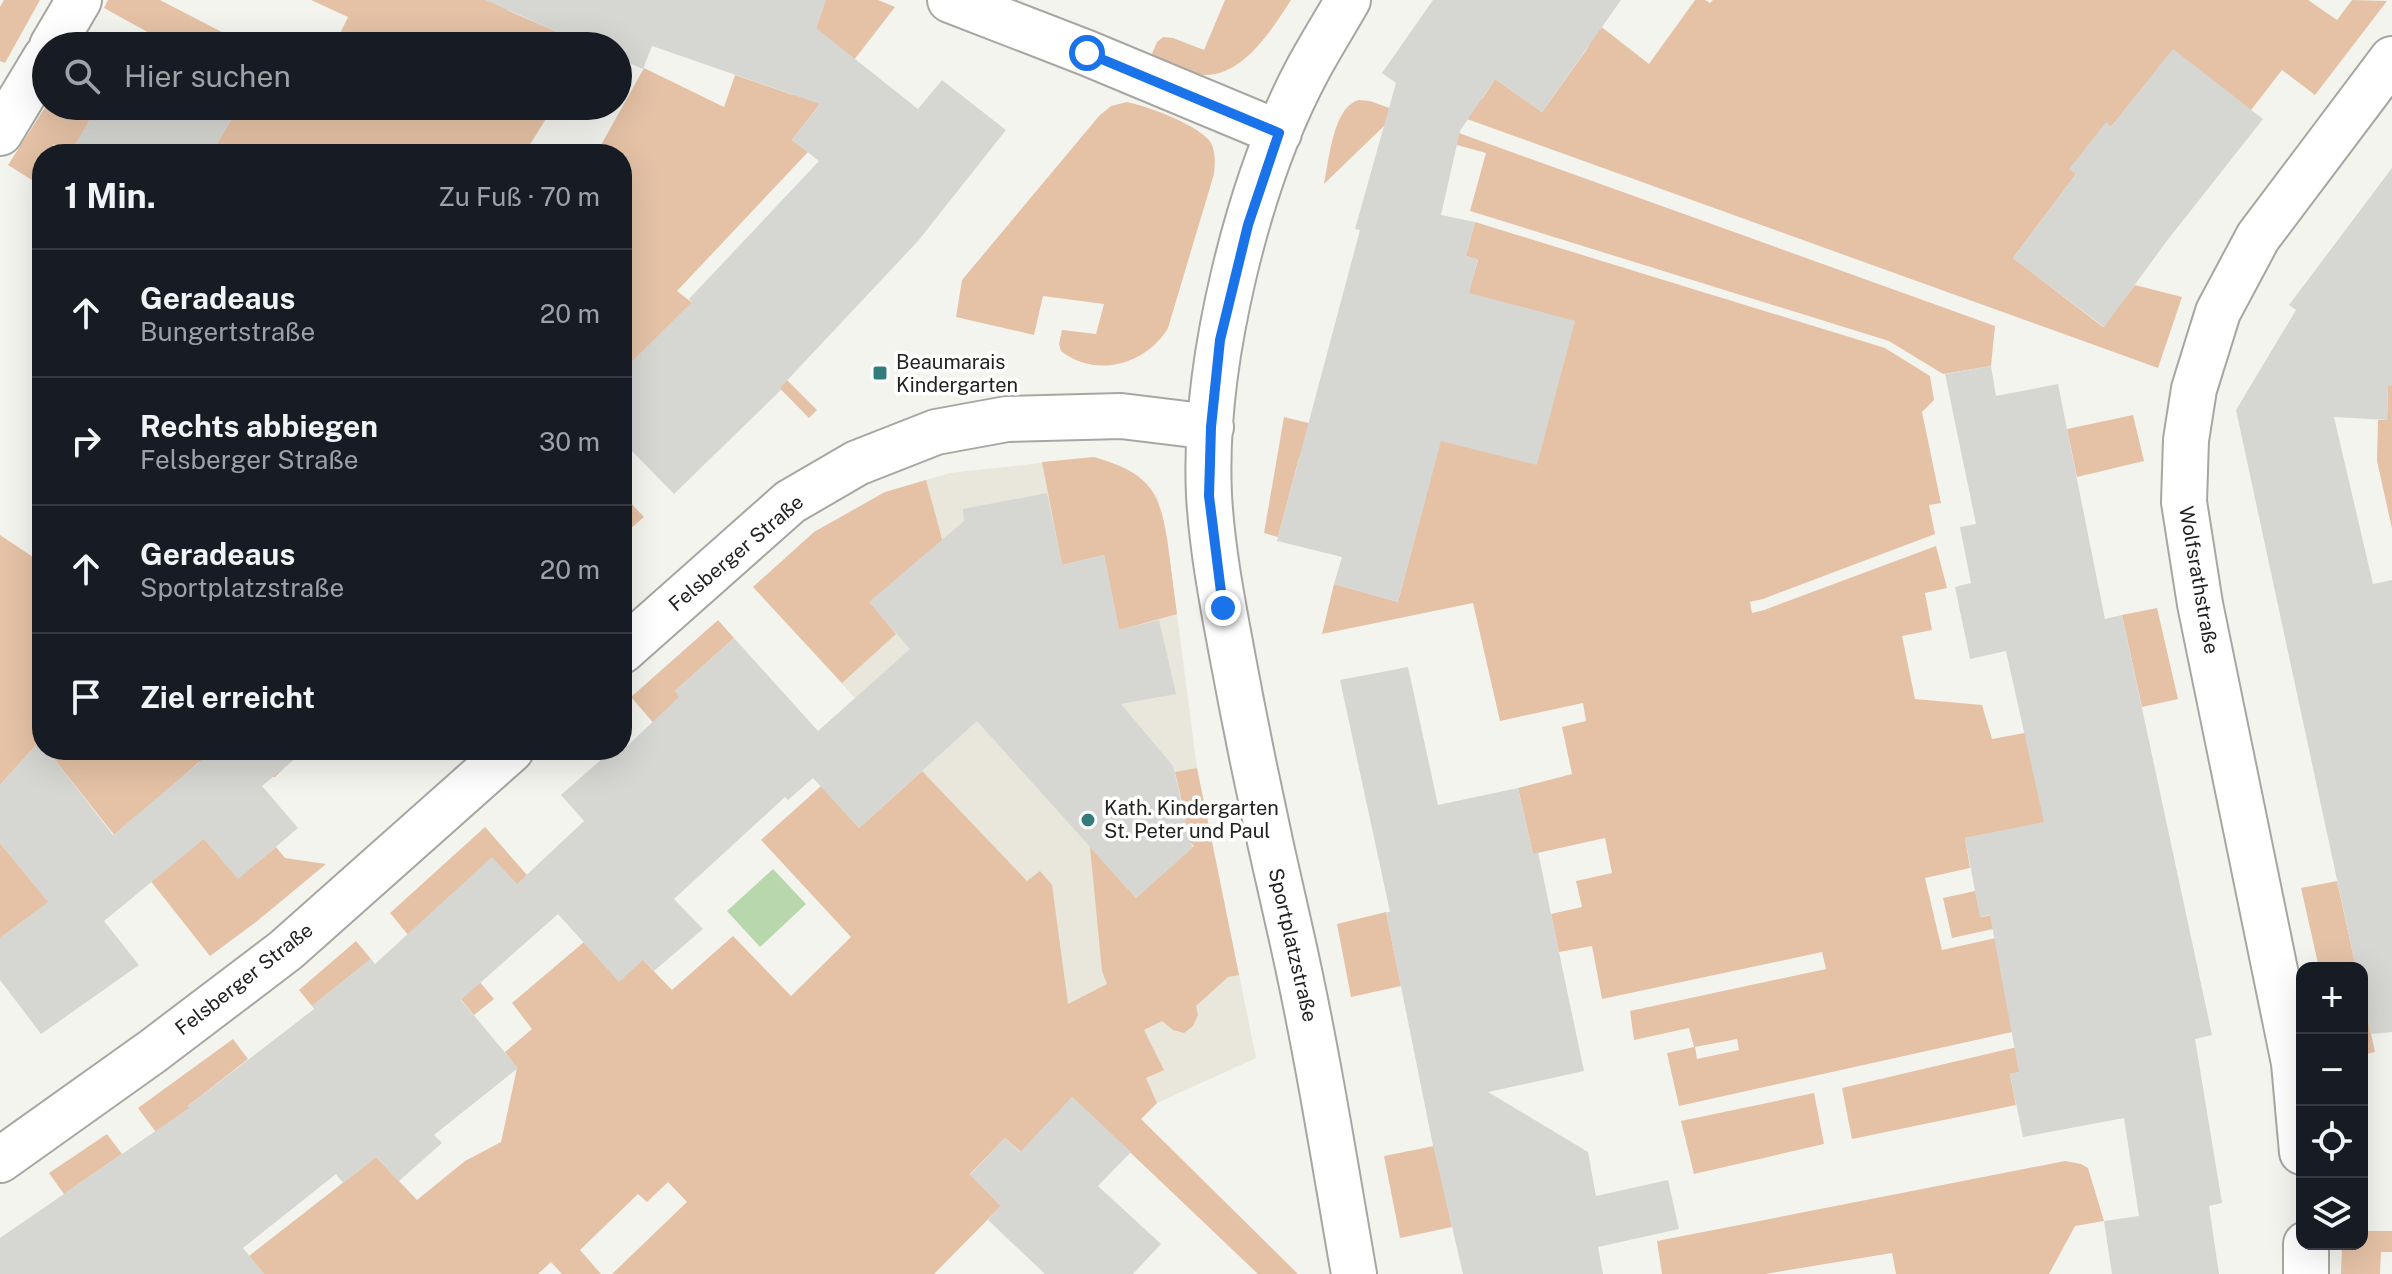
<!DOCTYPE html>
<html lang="de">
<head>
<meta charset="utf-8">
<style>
  :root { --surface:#171b24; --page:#20242c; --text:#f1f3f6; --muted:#9ea1a6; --line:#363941 }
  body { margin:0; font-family:"Public Sans",sans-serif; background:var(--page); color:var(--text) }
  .controls { position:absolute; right:24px; bottom:24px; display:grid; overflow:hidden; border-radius:16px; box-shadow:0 8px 32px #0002 }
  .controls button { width:72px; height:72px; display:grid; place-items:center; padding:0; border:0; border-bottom:2px solid var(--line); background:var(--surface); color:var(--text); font:40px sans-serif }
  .stop { position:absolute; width:24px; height:24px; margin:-18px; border:6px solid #1a73e8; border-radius:50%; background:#fff }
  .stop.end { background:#1a73e8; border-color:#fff; box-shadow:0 2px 8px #0008 }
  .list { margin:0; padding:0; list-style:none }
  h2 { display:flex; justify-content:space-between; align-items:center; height:104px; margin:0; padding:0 32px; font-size:34px }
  h2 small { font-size:26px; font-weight:400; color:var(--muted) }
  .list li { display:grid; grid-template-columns:52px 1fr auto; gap:24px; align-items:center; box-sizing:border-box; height:128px; padding:0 32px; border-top:2px solid var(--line) }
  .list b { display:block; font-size:30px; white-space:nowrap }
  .list p { margin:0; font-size:26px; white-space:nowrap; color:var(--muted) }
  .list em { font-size:26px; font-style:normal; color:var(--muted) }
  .icon { flex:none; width:44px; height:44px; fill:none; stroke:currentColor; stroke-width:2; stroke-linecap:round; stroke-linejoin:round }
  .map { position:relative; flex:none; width:2392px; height:1274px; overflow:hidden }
  .search { position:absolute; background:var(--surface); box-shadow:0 8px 32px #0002; left:32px; top:32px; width:600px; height:88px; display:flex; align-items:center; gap:20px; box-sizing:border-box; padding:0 28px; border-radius:44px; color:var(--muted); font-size:30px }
  .panel { position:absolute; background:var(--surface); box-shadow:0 8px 32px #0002; left:32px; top:144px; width:600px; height:616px; border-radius:32px }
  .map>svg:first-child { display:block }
  .built { fill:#e9e7db }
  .green { fill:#e5c2a6; fill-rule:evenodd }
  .water { fill:#b8d7ad }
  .building { fill:#d6d7d2 }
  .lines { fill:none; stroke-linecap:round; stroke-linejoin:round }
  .minor-casing { stroke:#a7a6a1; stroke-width:48 }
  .minor { stroke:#fff; stroke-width:44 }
  .route { stroke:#1a73e8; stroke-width:10 }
  .poi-dot { fill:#337c7b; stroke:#fff; stroke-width:3 }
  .labels { text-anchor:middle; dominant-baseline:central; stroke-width:7; stroke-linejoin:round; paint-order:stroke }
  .poi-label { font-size:20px; fill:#222220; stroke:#fff; text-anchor:start }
  .street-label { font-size:20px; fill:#222220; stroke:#fff }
</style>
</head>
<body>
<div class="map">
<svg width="2392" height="1274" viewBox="0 0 2392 1274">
  <rect width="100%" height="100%" fill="#f4f4ef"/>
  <path class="built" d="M 1094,457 L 1126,469 L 1147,484 L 1158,498 L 1177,614 L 1197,768 L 1256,1058 L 1157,1103 L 1141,1119 L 1111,1133 L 935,967 L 922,771 L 753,587 L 814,532 L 885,492 L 950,473 Z"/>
  <path class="green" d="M 4,0 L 40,0 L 5,63 L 0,61 L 0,7 Z
    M 108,0 L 160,0 L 249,46 L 173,46 L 104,8 Z
    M 311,0 L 512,0 L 507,10 L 590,46 L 334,46 L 348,17 Z
    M 816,0 L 878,0 L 895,7 L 792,140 L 808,152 L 677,291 L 695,305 L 622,371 L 622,154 L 596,154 L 644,68 L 724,107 L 735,75 L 793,95 L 824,5 Z
    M 1225,0 L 1291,0 C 1272,29 1244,76 1204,75 C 1186,74 1168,63 1151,56 L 1157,42 L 1163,37 L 1173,38 L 1204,50 Z
    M 1695,0 L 1705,0 L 1710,3 L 1713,0 L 2308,0 L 2337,20 L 2352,0 L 2387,1 L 2315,95 L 2282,70 L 2251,110 L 2173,50 L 2111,127 L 2106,123 L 2070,169 L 2076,174 L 2013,258 L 2103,327 L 2135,285 L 2182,297 L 2158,368 L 1428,105 L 1448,75 L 1482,99 L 1495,79 L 1542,112 L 1587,49 L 1599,25 L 1649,64 Z
    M 1359,100 L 1370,101 L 1995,326 L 1991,366 L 1943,374 L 1889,341 L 1470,211 L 1486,153 L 1385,125 L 1324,184 C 1329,161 1333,106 1359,100 Z
    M 1127,102 C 1147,106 1200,125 1211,143 C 1216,153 1215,164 1214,174 L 1168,328 C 1147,364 1096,379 1061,351 L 1059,344 L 1062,330 L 1096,334 L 1104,304 L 1043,296 L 1034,335 L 956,317 L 962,280 L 1099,116 L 1111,106 Z
    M 46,106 L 98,106 L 70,154 L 54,144 L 47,154 L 42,154 L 42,163 L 32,180 L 8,165 Z
    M 239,106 L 554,106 L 524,154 L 211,154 Z
    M 1475,222 L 1885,348 L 1930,376 L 1934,400 L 1922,412 L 1941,503 L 1929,505 L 1935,534 L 1763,599 L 1750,602 L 1752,613 L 1764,610 L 1936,546 L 1947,588 L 1925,593 L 1932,630 L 1902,636 L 1915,699 L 1982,705 L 1992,739 L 2035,731 L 2055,821 L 1965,838 L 1970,868 L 1925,878 L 1942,950 L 2041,928 L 2030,1028 L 1679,1106 L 1667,1053 L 1694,1047 L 1689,1028 L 1634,1040 L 1630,1011 L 1826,969 L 1822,952 L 1602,999 L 1592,946 L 1559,952 L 1551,914 L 1582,907 L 1576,881 L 1612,873 L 1605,838 L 1533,854 L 1518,788 L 1572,774 L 1562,727 L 1586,721 L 1583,703 L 1500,721 L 1473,603 L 1322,634 L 1334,584 L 1398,602 L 1430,481 L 1299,458 L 1278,537 L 1264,533 L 1284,417 L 1369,438 L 1455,381 L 1568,320 L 1521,307 L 1455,320 L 1469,291 L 1478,260 L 1466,256 ZM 1737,1039 L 1739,1050 L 1697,1059 L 1695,1047 Z
    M 746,339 L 817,410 L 809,418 L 738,346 Z
    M 2388,386 L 2392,386 L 2392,529 L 2377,461 L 2378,420 L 2387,420 Z
    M 2133,415 L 2144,461 L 2077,477 L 2067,429 Z
    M 1094,457 C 1149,473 1160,490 1168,545 C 1171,568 1174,591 1177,614 L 1119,630 L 1104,555 L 1062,565 L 1042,462 Z
    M 926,480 L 945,550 L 870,602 L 896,634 L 842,683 L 753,587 L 814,532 L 885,492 Z
    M 622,494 L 644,517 L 622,536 Z
    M 0,535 L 42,563 L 42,744 L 39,742 L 0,785 Z
    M 2157,608 L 2178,699 L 2142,707 L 2122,615 Z
    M 718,620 L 734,638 L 675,691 L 684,701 L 656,726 L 631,697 Z
    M 47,750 L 270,750 L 284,768 L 275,777 L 199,762 L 164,793 L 238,878 L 276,847 L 285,858 L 326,864 L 256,922 L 210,956 Z
    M 1197,768 L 1239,975 L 1228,977 L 1196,1006 L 1198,1015 L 1193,1026 L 1184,1033 L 1173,1030 L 1162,1021 L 1144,1030 L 1164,1070 L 1146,1078 L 1157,1103 L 1141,1119 L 1298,1274 L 1258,1274 L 1072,1097 L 1022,1153 L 1005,1138 L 970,1174 L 1001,1206 L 934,1274 L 612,1274 L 687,1202 L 668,1182 L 647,1202 L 638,1194 L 580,1250 L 601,1274 L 562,1274 L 551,1262 L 538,1274 L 264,1274 L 249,1256 L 376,1157 L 417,1200 L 465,1161 L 501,1142 L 517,1068 L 505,1052 L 532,1029 L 512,1003 L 584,942 L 643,960 L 672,990 L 733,936 L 791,996 L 851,937 L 761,840 L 821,786 L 859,828 L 922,771 L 1027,881 L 1040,871 L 1052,885 L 1068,1004 L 1107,984 L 1102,971 L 1090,847 L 1136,898 L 1194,846 L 1170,817 L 1183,806 L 1175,772 Z
    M 485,827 L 527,875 L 464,963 L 494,999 L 474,1015 L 390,913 Z
    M 0,843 L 33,883 L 58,863 L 59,895 L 0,938 Z
    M 2337,881 L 2356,968 L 2319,968 L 2301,888 Z
    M 1975,891 L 1981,917 L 2010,912 L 2052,916 L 1952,938 L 1943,898 Z
    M 1386,912 L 1401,986 L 1351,997 L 1337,924 Z
    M 356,941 L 371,959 L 312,1006 L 299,990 Z
    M 2362,993 L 2375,1052 L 2362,1055 Z
    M 233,1039 L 248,1059 L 188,1106 L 251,1189 L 201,1193 L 138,1108 Z
    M 2034,1043 L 2040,1067 L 2010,1074 L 2016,1105 L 1852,1139 L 1842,1088 Z
    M 1814,1093 L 1824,1144 L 1694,1174 L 1681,1121 Z
    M 107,1134 L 122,1154 L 64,1194 L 49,1173 Z
    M 1434,1146 L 1452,1227 L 1400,1238 L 1384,1156 Z
    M 2065,1161 L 2081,1164 L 2088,1168 L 2104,1221 L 2075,1226 L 2049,1274 L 1896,1274 L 1892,1253 L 1765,1274 L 1662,1274 L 1657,1241 Z
    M 2362,1231 L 2392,1231 L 2392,1252 L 2381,1252 L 2380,1274 L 2341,1274 L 2342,1244 L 2362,1244 Z"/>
  <path class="water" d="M 773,869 L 806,904 L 760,947 L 727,911 Z"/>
  <path class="building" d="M 485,0 L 826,0 L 816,28 L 918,109 L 942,80 L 1006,130 L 918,241 L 780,388 L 781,390 L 674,494 L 622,441 L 622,371 L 692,302 L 689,299 L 819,161 L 792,140 L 820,104 L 652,46 L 643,69 L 618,58 L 618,46 L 590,46 Z
    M 1433,0 L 1621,0 L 1542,112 L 1495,79 L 1460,131 L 1441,215 L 1475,222 L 1466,256 L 1478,259 L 1469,293 L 1575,321 L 1537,465 L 1441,441 L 1398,602 L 1334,584 L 1342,557 L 1277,541 L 1360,230 L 1355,229 L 1396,83 L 1382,73 Z
    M 2173,49 L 2263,119 L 2166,242 L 2104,327 L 2013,258 L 2076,174 L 2069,169 L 2086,148 L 2106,122 L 2111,127 Z
    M 98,106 L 239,106 L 211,154 L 70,154 Z
    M 2392,168 L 2392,386 L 2388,386 L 2387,420 L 2334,417 L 2373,584 L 2392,580 L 2392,1032 L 2371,1034 L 2362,993 L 2362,968 L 2356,968 L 2236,410 L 2296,310 L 2289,305 Z
    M 1991,366 L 1996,396 L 2058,384 L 2105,619 L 2122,615 L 2212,1035 L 2195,1039 L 2222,1203 L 2209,1206 L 2219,1274 L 2112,1274 L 2104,1221 L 2139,1216 L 2124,1118 L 2023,1137 L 2010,1074 L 2019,1072 L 1990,915 L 1980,917 L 1965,838 L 2044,822 L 2006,651 L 1970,659 L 1955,587 L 1971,583 L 1960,527 L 1976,524 L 1945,374 Z
    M 1047,493 L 1062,565 L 1104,555 L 1119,630 L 1159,620 L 1176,694 L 1121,704 L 1173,766 L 1192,848 L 1136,898 L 977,721 L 859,828 L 813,778 L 788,800 L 785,797 L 674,899 L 703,929 L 654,971 L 643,960 L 619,982 L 558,914 L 461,1000 L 518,1068 L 434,1135 L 442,1143 L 399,1181 L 376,1157 L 343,1183 L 336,1174 L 243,1248 L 264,1274 L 0,1274 L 0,1238 L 189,1108 L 188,1106 L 314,1009 L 312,1006 L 371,959 L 375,964 L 492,857 L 517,884 L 584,821 L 561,795 L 612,750 L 623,750 L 679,697 L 675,691 L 734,638 L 818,731 L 910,649 L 869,602 L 964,521 L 963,509 Z
    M 1408,667 L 1438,805 L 1518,788 L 1533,854 L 1538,852 L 1584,1071 L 1488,1092 L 1588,1152 L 1596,1196 L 1668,1180 L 1679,1229 L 1598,1247 L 1603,1274 L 1463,1274 L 1432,1141 L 1386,912 L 1390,912 L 1340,680 Z
    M 40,741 L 42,750 L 47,750 L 113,835 L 214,750 L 306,750 L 262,786 L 298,828 L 238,879 L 204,839 L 104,921 L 139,965 L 41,1034 L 0,980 L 0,938 L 48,902 L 0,843 L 0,785 Z
    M 1072,1097 L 1131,1152 L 1098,1186 L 1161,1244 L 1133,1274 L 1045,1274 L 988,1220 L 1001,1206 L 970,1175 L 1005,1138 L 1020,1152 Z"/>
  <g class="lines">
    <defs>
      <path id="minor" d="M 950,0 L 1087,53 L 1279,133
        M 1348,0 C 1335,23 1321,45 1308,69 C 1247,183 1203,366 1209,495 C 1212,550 1223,605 1233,659 C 1250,750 1269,840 1290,930 C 1316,1044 1334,1159 1354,1274
        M 52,46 L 79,0
        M 0,133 L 46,57
        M 622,651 L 790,502 L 857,463 L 936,432 L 1007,419 L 1121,416 L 1211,427
        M 2302,1152 L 2294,1063 L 2200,604 L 2184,502 L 2186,440 L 2194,389 L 2218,312 L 2258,237 L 2392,59
        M 0,1160 L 153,1051 L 286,950 L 511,750
        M 2306,1244 L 2306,1274"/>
    </defs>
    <use href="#minor" class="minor-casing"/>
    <use href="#minor" class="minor"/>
  </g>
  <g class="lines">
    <path class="route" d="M 1087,53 L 1279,133 L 1248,225 L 1220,340 L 1211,427 L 1209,496 L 1223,608"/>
  </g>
  <g class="poi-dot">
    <rect x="872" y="365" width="16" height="16" rx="4"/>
    <circle cx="1088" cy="820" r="8"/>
  </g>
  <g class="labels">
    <g class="poi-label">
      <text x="896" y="362">Beaumarais<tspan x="896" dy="23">Kindergarten</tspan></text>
      <text x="1104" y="808">Kath. Kindergarten<tspan x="1104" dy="23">St. Peter und Paul</tspan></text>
    </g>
    <g class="street-label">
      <text transform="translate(736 553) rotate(-40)">Felsberger Straße</text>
      <text transform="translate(2199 580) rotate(80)">Wolfsrathstraße</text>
      <text transform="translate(1293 945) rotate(77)">Sportplatzstraße</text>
      <text transform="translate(244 979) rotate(-38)">Felsberger Straße</text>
    </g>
  </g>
</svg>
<div class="controls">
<button>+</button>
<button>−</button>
<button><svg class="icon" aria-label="locate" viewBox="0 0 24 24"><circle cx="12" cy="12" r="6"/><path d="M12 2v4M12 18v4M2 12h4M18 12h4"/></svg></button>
<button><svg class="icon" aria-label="layers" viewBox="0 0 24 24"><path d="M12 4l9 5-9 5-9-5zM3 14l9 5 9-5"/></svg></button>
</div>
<div class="stop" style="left:1087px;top:53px"></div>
<div class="stop end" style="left:1223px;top:608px"></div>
<div class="search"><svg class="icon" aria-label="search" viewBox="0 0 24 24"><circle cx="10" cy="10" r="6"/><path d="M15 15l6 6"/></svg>Hier suchen</div>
<section class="panel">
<h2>1 Min.<small>Zu Fuß · 70 m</small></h2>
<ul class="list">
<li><svg class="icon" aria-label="ahead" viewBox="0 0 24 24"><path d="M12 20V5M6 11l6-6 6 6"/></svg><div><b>Geradeaus</b><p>Bungertstraße</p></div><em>20 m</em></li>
<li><svg class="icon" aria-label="right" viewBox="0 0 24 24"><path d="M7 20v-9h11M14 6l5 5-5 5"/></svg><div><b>Rechts abbiegen</b><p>Felsberger Straße</p></div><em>30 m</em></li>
<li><svg class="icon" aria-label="ahead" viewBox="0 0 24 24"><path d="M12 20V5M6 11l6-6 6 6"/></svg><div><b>Geradeaus</b><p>Sportplatzstraße</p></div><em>20 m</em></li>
<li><svg class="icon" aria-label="arrive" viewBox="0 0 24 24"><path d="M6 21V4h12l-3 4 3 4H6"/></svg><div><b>Ziel erreicht</b></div></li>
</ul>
</section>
</div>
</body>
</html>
